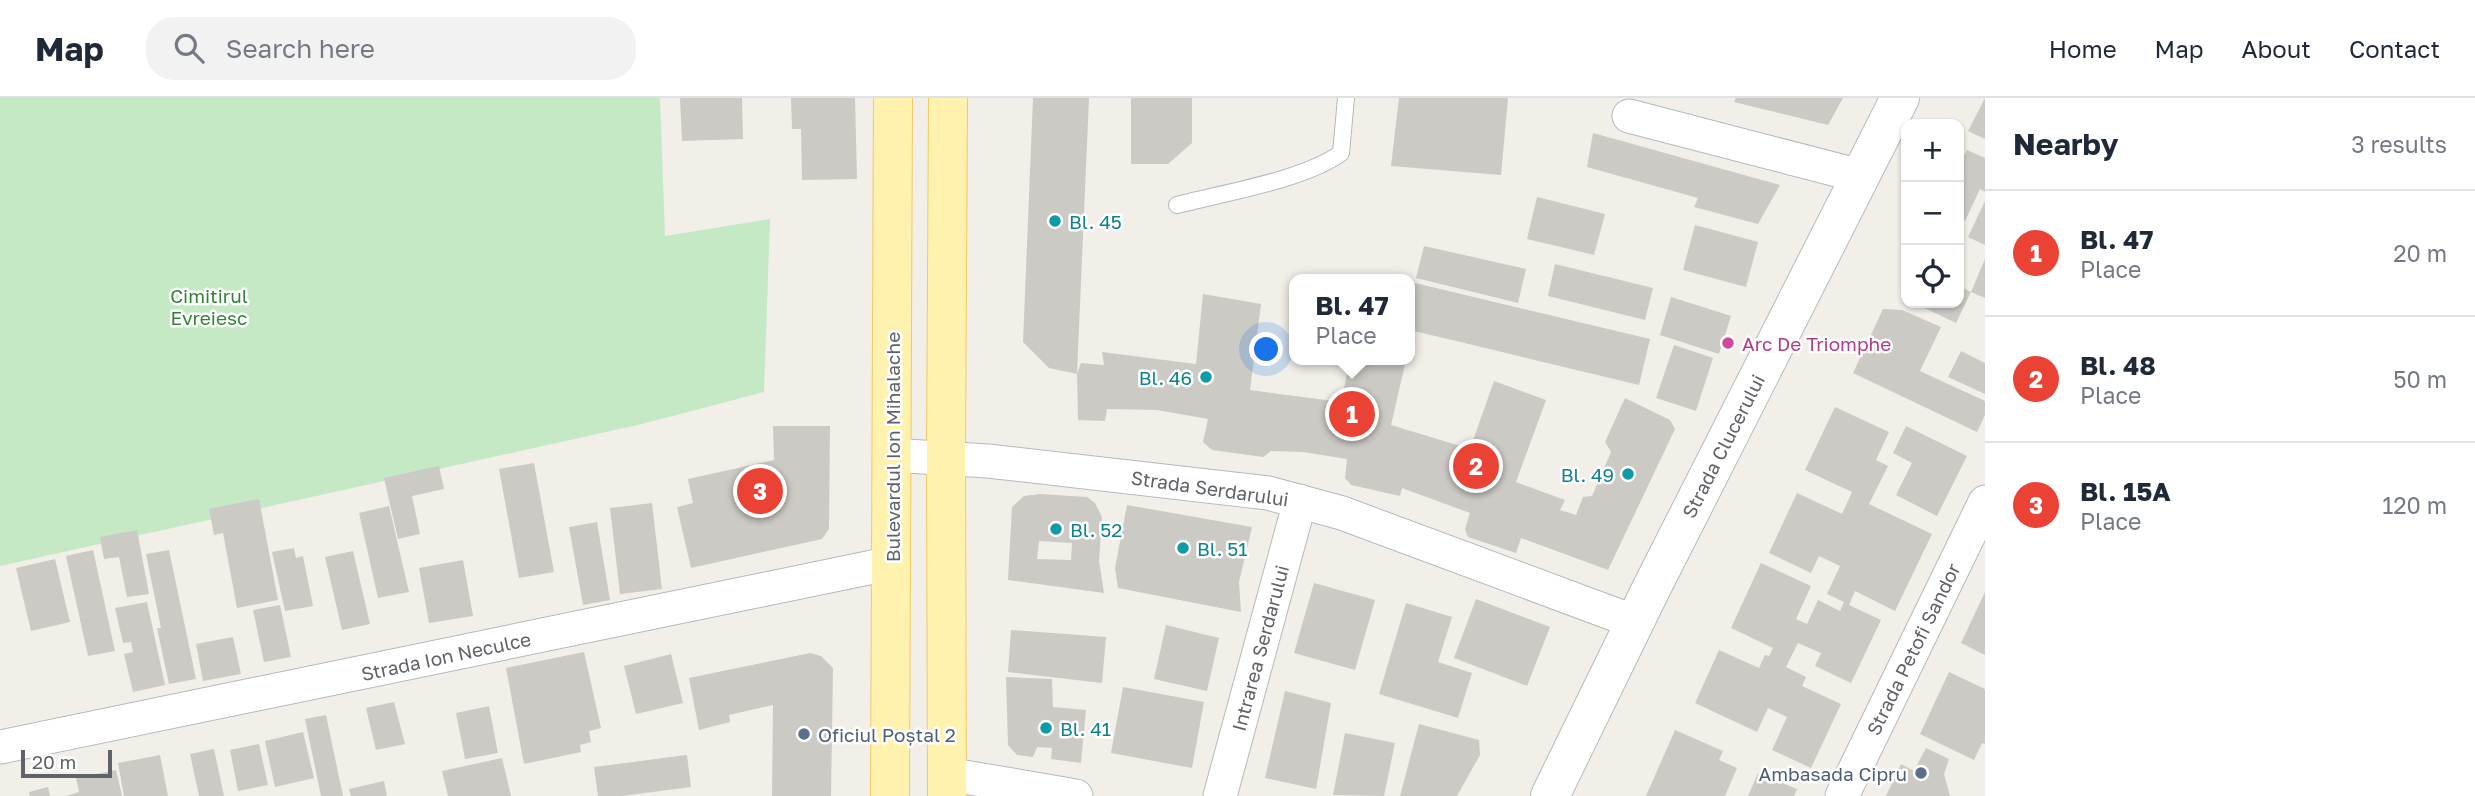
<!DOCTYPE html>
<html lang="en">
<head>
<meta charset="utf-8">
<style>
  :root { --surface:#fff; --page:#f2f2f3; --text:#1f2937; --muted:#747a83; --line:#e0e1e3; --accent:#ea4335 }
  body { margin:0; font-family:"Golos Text",sans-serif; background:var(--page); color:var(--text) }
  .controls { position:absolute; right:21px; top:21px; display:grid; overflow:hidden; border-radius:14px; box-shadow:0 2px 5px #0004 }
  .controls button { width:63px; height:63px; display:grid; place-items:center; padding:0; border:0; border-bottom:2px solid var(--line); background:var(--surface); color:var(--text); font:35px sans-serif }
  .scale { position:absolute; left:21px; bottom:18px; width:91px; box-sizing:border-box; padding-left:7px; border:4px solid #5f6368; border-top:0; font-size:19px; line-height:24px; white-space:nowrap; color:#5f6368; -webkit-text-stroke:5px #fff; paint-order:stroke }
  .you { position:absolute; left:1267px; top:252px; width:24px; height:24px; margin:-18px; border:5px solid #fff; border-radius:50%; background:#1a73e8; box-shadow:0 0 0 10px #1a73e833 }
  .badge { display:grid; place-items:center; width:46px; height:46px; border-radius:50%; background:var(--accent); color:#fff; font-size:23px; font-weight:700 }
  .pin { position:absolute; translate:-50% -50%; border:4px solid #fff; box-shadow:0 2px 7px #0006 }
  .popup { position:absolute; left:1289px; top:176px; width:126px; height:91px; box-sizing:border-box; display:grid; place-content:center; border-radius:14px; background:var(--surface); filter:drop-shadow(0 2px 5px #0005); font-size:23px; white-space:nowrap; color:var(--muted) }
  .popup b { font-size:26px; color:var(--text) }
  .popup::after { content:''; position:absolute; left:50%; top:100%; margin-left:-14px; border:14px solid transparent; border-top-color:var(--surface) }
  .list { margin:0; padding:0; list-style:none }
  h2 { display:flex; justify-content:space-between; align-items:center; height:91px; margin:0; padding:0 28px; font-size:30px }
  h2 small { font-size:23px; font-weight:400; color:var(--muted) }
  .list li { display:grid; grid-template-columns:46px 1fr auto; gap:21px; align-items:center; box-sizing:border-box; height:126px; padding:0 28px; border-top:2px solid var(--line) }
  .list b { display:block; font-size:26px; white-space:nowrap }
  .list p { margin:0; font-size:23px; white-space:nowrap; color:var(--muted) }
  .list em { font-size:23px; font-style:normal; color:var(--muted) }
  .icon { flex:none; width:38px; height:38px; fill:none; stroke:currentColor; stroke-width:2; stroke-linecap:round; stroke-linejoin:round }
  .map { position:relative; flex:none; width:1985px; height:698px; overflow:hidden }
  header { display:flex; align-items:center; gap:42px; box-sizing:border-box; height:98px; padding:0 35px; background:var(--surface); border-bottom:2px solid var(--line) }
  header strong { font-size:33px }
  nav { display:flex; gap:38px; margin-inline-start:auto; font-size:24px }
  .search { width:490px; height:63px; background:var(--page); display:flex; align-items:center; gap:18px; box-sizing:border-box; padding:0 24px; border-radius:28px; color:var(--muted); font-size:26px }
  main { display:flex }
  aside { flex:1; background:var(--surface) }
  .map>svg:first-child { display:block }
  .green { fill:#c5e8c5 }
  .building { fill:#cccac5; fill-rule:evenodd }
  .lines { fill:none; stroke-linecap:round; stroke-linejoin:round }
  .lane-casing { stroke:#b5b8bc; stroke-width:18 }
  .street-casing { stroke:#b5b8bc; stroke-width:35 }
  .secondary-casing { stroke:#b6babf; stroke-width:40 }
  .primary-casing { stroke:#f2c960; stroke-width:40 }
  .lane { stroke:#fff; stroke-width:16 }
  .street { stroke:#fff; stroke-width:33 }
  .secondary { stroke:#fff; stroke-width:38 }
  .primary { stroke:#fff2af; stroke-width:38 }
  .culture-dot { fill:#0f9aa8; stroke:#fff; stroke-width:2.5 }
  .hotel-dot { fill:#d1479c; stroke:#fff; stroke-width:2.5 }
  .service-dot { fill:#5c6f8a; stroke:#fff; stroke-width:2.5 }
  .labels { text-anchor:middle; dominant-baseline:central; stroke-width:5; stroke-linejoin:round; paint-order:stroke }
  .culture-label { font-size:19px; fill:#0d838f; stroke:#fff; text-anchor:start }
  .park-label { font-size:19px; fill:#348238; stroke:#fff }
  .hotel-label { font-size:19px; fill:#b23c85; stroke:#fff; text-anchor:start }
  .street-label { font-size:19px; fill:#5f6368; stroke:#fff }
  .service-label { font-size:19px; fill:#4e5e75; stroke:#fff; text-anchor:start }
</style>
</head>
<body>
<header>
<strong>Map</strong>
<div class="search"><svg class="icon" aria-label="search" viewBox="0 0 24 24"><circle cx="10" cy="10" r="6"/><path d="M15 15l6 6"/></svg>Search here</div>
<nav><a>Home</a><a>Map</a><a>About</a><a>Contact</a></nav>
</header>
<main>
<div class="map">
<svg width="1985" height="698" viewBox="0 0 1985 698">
  <rect width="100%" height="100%" fill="#f1efe8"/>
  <path class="green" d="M 0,0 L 660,0 L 665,138 L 770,121 L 764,294 L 642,326 L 0,468 Z"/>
  <path class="building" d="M 680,0 L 742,0 L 743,41 L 682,43 Z
    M 791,0 L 855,0 L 857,81 L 802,82 L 801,31 L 792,31 Z
    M 1033,0 L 1089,0 L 1077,276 L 1049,270 L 1023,244 Z
    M 1131,0 L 1192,0 L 1192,45 L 1168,66 L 1131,66 Z
    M 1399,0 L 1508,0 L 1501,77 L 1391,68 Z
    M 1736,0 L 1843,0 L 1828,27 L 1734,4 Z
    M 1985,0 L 1985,41 L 1968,33 Z
    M 1593,35 L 1780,87 L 1758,126 L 1694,109 L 1698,100 L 1587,69 Z
    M 1967,52 L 1985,60 L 1985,94 L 1980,91 L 1965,123 L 1959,121 L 1961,82 L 1959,68 Z
    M 1537,99 L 1605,116 L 1594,157 L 1527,141 Z
    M 1985,103 L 1985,147 L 1968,139 Z
    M 1695,127 L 1758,144 L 1746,189 L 1683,172 Z
    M 1424,148 L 1526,171 L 1518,205 L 1416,180 Z
    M 1985,161 L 1985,200 L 1971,194 L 1956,225 L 1914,205 L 1959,205 L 1959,188 L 1971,194 Z
    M 1555,166 L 1653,190 L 1645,222 L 1548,198 Z
    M 1411,184 L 1650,241 L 1639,287 L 1410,232 Z
    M 1203,196 L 1261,206 L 1250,292 L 1341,304 L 1350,262 L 1406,262 L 1391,327 L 1470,351 L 1494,283 L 1546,302 L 1516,384 L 1565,402 L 1560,412 L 1576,417 L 1583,399 L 1592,398 L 1611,354 L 1605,344 L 1625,300 L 1670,322 L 1675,331 L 1608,472 L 1521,440 L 1516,455 L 1468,439 L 1465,431 L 1470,415 L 1402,390 L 1400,398 L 1351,387 L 1345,380 L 1347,361 L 1303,354 L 1271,353 L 1263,359 L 1212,352 L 1203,344 L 1208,321 L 1157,312 L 1107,311 L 1105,323 L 1078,322 L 1077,276 L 1081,265 L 1104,267 L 1102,254 L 1196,266 Z
    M 1671,199 L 1731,218 L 1719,256 L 1660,237 Z
    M 1883,211 L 1902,212 L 1941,229 L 1920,273 L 1985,303 L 1985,317 L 1977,334 L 1853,275 Z
    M 1674,247 L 1713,260 L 1696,313 L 1656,300 Z
    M 1961,253 L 1985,265 L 1985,296 L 1948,279 Z
    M 1835,309 L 1889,334 L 1876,362 L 1888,368 L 1869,406 L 1932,436 L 1895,513 L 1855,493 L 1849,507 L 1881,522 L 1851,585 L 1815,568 L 1821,555 L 1798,545 L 1786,569 L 1806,579 L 1802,588 L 1841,606 L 1811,670 L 1772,652 L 1787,619 L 1768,610 L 1757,634 L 1695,605 L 1719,552 L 1759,570 L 1765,557 L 1769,558 L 1773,550 L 1731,530 L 1761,465 L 1811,488 L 1796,521 L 1807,526 L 1818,502 L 1840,513 L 1844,504 L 1827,496 L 1840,468 L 1819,458 L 1811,475 L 1769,455 L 1797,395 L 1842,416 L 1852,394 L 1805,372 Z
    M 773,328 L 830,328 L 829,431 L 822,441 L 691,470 L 677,409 L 693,405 L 688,381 L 774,362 Z
    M 1906,328 L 1967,358 L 1937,418 L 1896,397 L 1912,365 L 1893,355 Z
    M 534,365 L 554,474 L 519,480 L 499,371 Z
    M 439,368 L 444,391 L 412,398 L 420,436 L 398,441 L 384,380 Z
    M 1040,396 L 1087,399 L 1095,405 L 1102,419 L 1099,463 L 1104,495 L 1008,482 L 1012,409 L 1024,398 ZM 1039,443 L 1072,445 L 1071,462 L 1037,461 Z
    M 259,401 L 278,502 L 237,510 L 223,435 L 214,437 L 209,411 Z
    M 652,405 L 662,491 L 620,496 L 610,410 Z
    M 1127,407 L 1252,429 L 1239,484 L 1241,514 L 1118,490 L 1115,470 Z
    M 389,408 L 409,494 L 378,500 L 359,415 Z
    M 597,424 L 610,502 L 583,507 L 569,429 Z
    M 137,432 L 149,496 L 127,499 L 119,459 L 104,461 L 100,439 Z
    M 294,450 L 296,460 L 303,458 L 313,508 L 285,513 L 272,454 Z
    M 93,452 L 115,553 L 88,558 L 66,458 Z
    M 169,452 L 196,581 L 169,586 L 157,530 L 161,530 L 146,456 Z
    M 353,453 L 370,526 L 342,532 L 325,459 Z
    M 55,461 L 70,524 L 31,533 L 16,470 Z
    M 463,462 L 473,518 L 429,525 L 419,470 Z
    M 1314,485 L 1375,502 L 1355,572 L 1294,555 Z
    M 1985,494 L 1985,557 L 1961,545 Z
    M 1476,501 L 1550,529 L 1527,588 L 1454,560 Z
    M 147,504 L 165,587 L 133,594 L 124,556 L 133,554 L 131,544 L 123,545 L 115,510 Z
    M 1406,505 L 1452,519 L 1438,564 L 1472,575 L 1458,620 L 1379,596 Z
    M 280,507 L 291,559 L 264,564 L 253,512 Z
    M 1166,527 L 1219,540 L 1207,593 L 1154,581 Z
    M 1011,532 L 1106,539 L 1102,585 L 1008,574 Z
    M 233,539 L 241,576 L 203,583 L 196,546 Z
    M 584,554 L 601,630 L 589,633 L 591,644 L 580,647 L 581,654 L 524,666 L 506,570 Z
    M 810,555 L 821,558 L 833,570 L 831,698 L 772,698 L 773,607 L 729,617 L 730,624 L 699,632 L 689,580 Z
    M 671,556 L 683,605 L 636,616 L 624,568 Z
    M 1949,574 L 1985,591 L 1985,646 L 1982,645 L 1974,662 L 1920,636 Z
    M 1006,579 L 1052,581 L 1053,609 L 1086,612 L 1081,665 L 1051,661 L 1052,650 L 1037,649 L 1033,659 L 1017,657 L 1008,647 Z
    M 1123,589 L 1204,604 L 1192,670 L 1111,655 Z
    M 1285,593 L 1331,605 L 1316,691 L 1265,680 Z
    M 394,604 L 405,646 L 376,652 L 366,610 Z
    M 489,608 L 498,655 L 465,661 L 456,615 Z
    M 326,617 L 343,698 L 321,698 L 305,621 Z
    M 1419,626 L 1479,642 L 1480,657 L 1457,698 L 1400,698 Z
    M 1675,632 L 1723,653 L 1719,662 L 1737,670 L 1725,698 L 1646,698 Z
    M 303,634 L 314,680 L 275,689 L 265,643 Z
    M 1345,635 L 1395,645 L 1384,698 L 1333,697 Z
    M 259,646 L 268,687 L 238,693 L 230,652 Z
    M 1926,650 L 1949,661 L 1944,676 L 1950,698 L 1886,698 L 1901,666 L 1914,673 Z
    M 214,651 L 224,698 L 199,698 L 190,656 Z
    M 160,657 L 168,698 L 124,698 L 118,665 Z
    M 687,657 L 691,689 L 622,698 L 598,698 L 594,669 Z
    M 502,660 L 511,698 L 448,698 L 442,673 Z
    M 116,672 L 122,698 L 66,698 L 79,694 L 76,680 Z
    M 1758,675 L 1797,691 L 1794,698 L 1748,698 Z
    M 384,683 L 387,698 L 351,698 L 349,691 Z
    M 48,689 L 50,698 L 30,698 L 29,694 Z"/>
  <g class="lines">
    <defs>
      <path id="lane" d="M 1177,107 C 1223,95 1304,82 1341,55 L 1346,0"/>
      <path id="street" d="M 1629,18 L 1860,78
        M 890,357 L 988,363 L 1268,395 L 1342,415 L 1635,524
        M 0,649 L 892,465
        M 947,676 L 1076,698
        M 1220,698 L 1300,403
        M 1842,698 L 1985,404"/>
      <path id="secondary" d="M 1550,698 L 1650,493 L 1900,0"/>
      <path id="primary" d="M 890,698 L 893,0
        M 947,698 L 946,360 L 948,0"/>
    </defs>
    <use href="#lane" class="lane-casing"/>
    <use href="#street" class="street-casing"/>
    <use href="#secondary" class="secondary-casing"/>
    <use href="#primary" class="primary-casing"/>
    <use href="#lane" class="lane"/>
    <use href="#street" class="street"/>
    <use href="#secondary" class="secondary"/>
    <use href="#primary" class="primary"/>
  </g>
  <g class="culture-dot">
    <circle cx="1055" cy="123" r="7"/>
    <circle cx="1206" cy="279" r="7"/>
    <circle cx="1628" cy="376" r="7"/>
    <circle cx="1056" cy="431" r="7"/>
    <circle cx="1183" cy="450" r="7"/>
    <circle cx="1046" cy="630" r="7"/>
  </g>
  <circle class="hotel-dot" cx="1728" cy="245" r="7"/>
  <g class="service-dot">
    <circle cx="804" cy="636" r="7"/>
    <circle cx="1921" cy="675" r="7"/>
  </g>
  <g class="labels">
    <g class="culture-label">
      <text x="1069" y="123">Bl. 45</text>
      <text x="1192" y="279" text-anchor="end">Bl. 46</text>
      <text x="1614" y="376" text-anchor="end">Bl. 49</text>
      <text x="1070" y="431">Bl. 52</text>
      <text x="1197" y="450">Bl. 51</text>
      <text x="1060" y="630">Bl. 41</text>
    </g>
    <g class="park-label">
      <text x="209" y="197">Cimitirul<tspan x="209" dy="22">Evreiesc</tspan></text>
    </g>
    <g class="hotel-label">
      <text x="1742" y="245">Arc De Triomphe</text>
    </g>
    <g class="street-label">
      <text transform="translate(1723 348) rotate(-63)">Strada Clucerului</text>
      <text transform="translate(892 349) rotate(-90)">Bulevardul Ion Mihalache</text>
      <text transform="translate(1210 390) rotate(8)">Strada Serdarului</text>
      <text transform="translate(1260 550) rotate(-75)">Intrarea Serdarului</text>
      <text transform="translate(1913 551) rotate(-64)">Strada Petofi Sandor</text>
      <text transform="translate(446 558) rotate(-12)">Strada Ion Neculce</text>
    </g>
    <g class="service-label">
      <text x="818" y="636">Oficiul Poștal 2</text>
      <text x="1907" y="675" text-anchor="end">Ambasada Cipru</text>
    </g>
  </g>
</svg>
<div class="controls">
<button>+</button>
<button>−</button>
<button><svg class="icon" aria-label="locate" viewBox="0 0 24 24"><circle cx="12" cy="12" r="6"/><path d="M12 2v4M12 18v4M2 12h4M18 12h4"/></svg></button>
</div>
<div class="scale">20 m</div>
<div class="you"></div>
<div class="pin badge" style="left:1352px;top:316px">1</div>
<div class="popup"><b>Bl. 47</b>Place</div>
<div class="pin badge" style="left:1476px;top:368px">2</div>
<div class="pin badge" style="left:760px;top:393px">3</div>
</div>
<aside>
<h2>Nearby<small>3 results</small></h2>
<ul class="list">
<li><span class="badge">1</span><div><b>Bl. 47</b><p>Place</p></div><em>20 m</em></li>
<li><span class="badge">2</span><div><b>Bl. 48</b><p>Place</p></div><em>50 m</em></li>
<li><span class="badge">3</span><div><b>Bl. 15A</b><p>Place</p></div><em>120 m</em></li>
</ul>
</aside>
</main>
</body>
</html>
